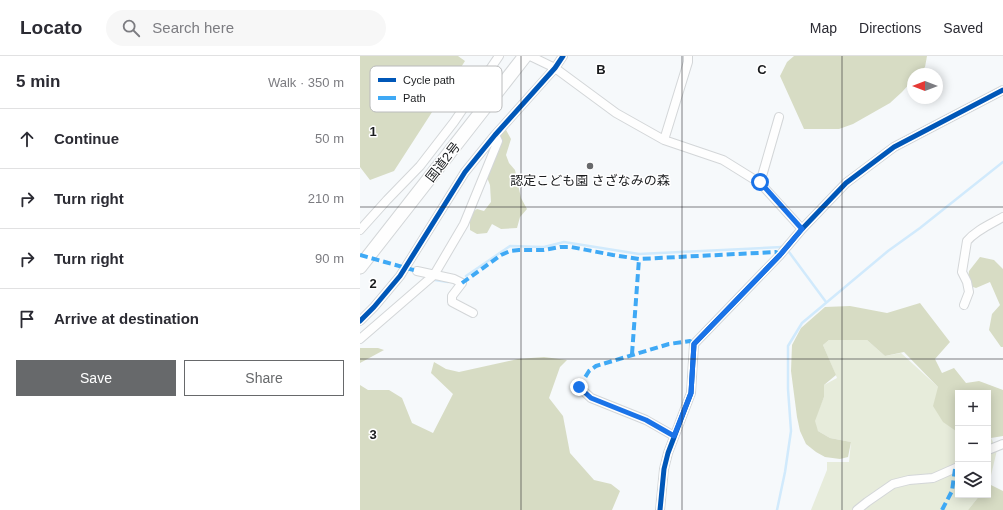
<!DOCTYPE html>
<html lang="en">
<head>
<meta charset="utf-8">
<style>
  :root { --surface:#fff; --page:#f7f7f7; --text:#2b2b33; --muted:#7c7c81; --line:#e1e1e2; --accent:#67696b }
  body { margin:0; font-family:Helvetica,"Noto Sans JP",sans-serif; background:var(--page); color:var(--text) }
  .controls { position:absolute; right:12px; bottom:12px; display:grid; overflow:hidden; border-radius:0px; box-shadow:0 2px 10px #0003 }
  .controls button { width:36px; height:36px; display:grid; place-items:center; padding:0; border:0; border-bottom:1px solid var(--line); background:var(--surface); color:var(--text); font:20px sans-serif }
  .compass { position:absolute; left:547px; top:12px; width:36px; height:36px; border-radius:50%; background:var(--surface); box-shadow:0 2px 10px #0003; rotate:270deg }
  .stop { position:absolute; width:12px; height:12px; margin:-9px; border:3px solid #1a73e8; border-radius:50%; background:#fff }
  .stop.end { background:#1a73e8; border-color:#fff; box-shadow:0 1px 4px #0008 }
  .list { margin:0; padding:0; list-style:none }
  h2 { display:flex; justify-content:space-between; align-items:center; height:52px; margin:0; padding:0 16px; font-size:17px }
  h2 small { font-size:13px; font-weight:400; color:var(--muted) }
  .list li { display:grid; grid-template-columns:26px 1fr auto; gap:12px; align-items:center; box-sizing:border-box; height:60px; padding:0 16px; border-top:1px solid var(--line) }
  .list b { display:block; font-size:15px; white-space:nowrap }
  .list em { font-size:13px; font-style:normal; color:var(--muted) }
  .actions { display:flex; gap:8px; padding:12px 16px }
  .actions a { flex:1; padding:9px 0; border:1px solid var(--accent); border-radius:0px; text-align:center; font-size:14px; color:var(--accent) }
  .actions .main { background:var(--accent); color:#fff }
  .icon { flex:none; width:22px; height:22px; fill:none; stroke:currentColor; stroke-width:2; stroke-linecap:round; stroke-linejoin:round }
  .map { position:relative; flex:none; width:643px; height:454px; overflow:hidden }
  header { display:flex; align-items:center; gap:24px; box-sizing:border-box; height:56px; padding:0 20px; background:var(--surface); border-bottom:1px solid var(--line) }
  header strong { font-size:19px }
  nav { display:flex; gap:22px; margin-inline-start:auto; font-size:14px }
  .search { width:280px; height:36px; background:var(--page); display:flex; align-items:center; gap:10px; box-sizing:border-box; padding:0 14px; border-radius:22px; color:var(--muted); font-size:15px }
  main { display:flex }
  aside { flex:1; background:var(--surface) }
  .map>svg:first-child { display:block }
  .green { fill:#e7ecdb }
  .forest { fill:#d7dcc4 }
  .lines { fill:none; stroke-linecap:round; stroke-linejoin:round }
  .stream { stroke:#d1eafc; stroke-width:2.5 }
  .minor-casing { stroke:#d3d6d8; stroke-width:10 }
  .trunk-casing { stroke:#d3d6d8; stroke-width:15 }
  .minor { stroke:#fefefe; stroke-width:8 }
  .trunk { stroke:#fefefe; stroke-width:13 }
  .quiet { stroke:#3fa9f5; stroke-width:4; stroke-dasharray:8 4; stroke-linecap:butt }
  .cycleway-casing { stroke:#fff; stroke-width:8 }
  .cycleway { stroke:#0057b8; stroke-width:5 }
  .route { stroke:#1a73e8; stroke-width:5 }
  .grid { fill:none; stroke:#1a1c1e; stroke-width:1; stroke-opacity:0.55 }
  .poi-dot { fill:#67696b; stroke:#fff; stroke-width:1.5 }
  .labels { text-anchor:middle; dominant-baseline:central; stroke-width:3; stroke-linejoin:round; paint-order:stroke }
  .street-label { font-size:13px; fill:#1a1c1e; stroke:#fff }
  .poi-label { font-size:13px; fill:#1a1c1e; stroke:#fff }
  .key { fill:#fff; stroke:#babbbc; stroke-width:1 }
  .key-label { font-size:11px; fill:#1a1c1e }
  .grid-label { font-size:13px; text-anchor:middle; font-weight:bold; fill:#1a1c1e; stroke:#fff; stroke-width:3; stroke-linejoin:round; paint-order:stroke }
</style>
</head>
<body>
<header>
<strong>Locato</strong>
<div class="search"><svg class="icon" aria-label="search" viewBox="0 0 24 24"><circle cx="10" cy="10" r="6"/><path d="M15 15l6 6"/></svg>Search here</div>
<nav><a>Map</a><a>Directions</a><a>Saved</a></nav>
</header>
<main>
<aside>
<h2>5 min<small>Walk · 350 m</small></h2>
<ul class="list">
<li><svg class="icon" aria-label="ahead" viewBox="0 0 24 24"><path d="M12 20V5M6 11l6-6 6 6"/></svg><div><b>Continue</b></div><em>50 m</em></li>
<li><svg class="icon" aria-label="right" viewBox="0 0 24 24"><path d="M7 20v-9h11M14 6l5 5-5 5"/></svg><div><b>Turn right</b></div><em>210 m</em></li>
<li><svg class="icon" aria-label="right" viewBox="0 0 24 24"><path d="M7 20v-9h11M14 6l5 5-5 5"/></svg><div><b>Turn right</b></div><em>90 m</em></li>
<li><svg class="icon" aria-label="arrive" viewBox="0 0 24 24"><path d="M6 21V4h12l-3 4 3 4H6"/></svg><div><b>Arrive at destination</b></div></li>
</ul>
<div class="actions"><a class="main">Save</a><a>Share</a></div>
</aside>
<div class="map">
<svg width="643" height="454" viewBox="0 0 643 454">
  <rect width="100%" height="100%" fill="#f6f9fb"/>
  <path class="green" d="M 469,284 L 507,284 L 525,300 L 541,297 L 578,331 L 596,375 L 598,375 L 598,439 L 620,439 L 608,454 L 451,454 L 467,414 L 467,406 L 489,406 L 491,386 L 470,382 L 458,375 L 453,367 L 464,341 L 464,329 L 477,322 L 463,289 Z
    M 628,381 L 631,382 L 637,394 L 629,428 L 628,429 Z"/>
  <path class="forest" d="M 0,0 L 98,0 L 105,5 L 34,115 L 10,124 L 0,111 Z
    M 434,0 L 567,0 L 565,11 L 558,18 L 553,18 L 553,24 L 542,36 L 530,47 L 493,68 L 479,73 L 444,73 L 420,20 L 427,6 Z
    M 145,72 L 151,83 L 146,99 L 149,107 L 155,114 L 161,142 L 167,153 L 160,161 L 157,172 L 141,173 L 132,168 L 127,177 L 117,178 L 110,174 L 110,158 L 117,153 L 124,155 L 131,146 L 130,129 L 126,119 L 140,80 Z
    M 620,201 L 634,204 L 643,213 L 643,291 L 641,291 L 629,274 L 632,258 L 640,249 L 630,226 L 616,232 L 607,229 L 609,215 Z
    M 560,247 L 590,286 L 575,303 L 582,317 L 594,312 L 606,327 L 619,325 L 643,334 L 643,380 L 631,382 L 628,381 L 628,337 L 598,337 L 598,375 L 596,375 L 583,366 L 573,350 L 578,331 L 544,296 L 525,300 L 507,284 L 469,284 L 463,289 L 476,319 L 464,329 L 464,341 L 455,365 L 458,375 L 470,382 L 491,386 L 488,401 L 480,403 L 465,401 L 456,396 L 446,388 L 440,375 L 437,361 L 431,315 L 432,289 L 441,272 L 465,251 L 490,250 L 527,257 Z
    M 0,292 L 18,292 L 24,294 L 0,307 Z
    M 184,301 L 207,304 L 200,311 L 189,342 L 203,360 L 210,397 L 234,424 L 251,428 L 260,435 L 252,454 L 0,454 L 0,329 L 8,334 L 29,334 L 42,342 L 52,367 L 73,377 L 93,338 L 71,317 L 74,306 L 86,313 L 99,316 L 158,303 Z
    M 629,428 L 643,435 L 643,454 L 608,454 L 620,439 L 628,439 L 628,429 Z"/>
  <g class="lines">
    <path class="stream" d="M 429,196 L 466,246
      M 106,220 L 150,190 L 184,191 L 204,186 L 279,198 L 422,191
      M 75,224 L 88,226
      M 417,454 L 425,416 L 431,375 L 428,333 L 428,290 L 442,267 L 528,195 L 560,172 L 643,106"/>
    <defs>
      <path id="minor" d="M 170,0 L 195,12 L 256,57 L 304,84 L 363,104 L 400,127 L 442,173
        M 304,84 L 328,6 L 328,0
        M 400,127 L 419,61
        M 0,174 L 27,144 L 60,110 L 94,66 L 139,0
        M 57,215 L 94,223 L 102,227 L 92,240 L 92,246 L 113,257
        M 604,249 L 609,236 L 607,226 L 602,216 L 607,185 C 616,174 631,168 643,161
        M 0,265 L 14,251 L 40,220 L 105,116 L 135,79 L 195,12 L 203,0
        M 0,283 L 74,219 L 104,168 L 138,85 L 135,79
        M 219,331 L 231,342 L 286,364 L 314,380
        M 628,394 L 643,388
        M 300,454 L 304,413 L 308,397 L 331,337 L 334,288 L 420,199 L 442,173 L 486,127 L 534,91 L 643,34
        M 497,454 L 507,446 L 533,428 L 549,424 L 573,422 L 598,411"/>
      <path id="trunk" d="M 0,211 L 165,0"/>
    </defs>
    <use href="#minor" class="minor-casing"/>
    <use href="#trunk" class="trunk-casing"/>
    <use href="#minor" class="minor"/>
    <use href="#trunk" class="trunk"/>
    <path class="quiet" d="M 0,199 L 57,215
      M 102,227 L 141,199 L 150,195 L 159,194 L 184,194 L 200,191 L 211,191 L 253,199 L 279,203 L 416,196 L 420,199
      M 272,298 L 279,203
      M 219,331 L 229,315 L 236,310 L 309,288 L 330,285 L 334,288
      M 582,454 L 592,435 L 595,413"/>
    <defs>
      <path id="cycleway" d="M 0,265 L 14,251 L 40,220 L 105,116 L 135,79 L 195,12 L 203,0
        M 300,454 L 304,413 L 308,397 L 331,337 L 334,288 L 420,199 L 442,173 L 486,127 L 534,91 L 643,34"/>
    </defs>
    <use href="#cycleway" class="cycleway-casing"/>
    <use href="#cycleway" class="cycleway"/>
  </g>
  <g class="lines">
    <path class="route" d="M 219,331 L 231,342 L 286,364 L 314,380 L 331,337 L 334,288 L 420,199 L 442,173 L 400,126"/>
  </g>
  <path class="grid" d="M 161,0 L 161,454M 322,0 L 322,454M 482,0 L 482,454M 0,151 L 643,151M 0,303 L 643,303"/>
  <circle class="poi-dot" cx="230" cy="110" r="4"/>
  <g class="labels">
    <g class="street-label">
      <text transform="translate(83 106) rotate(-52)">国道2号</text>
    </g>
    <g class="poi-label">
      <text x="230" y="124">認定こども園 さざなみの森</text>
    </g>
  </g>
  <rect x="10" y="10" width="132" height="46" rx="6" class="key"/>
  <rect x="18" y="22" width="18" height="4" fill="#0057b8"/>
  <rect x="18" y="40" width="18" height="4" fill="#3fa9f5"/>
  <g class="key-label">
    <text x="43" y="28">Cycle path</text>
    <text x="43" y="46">Path</text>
  </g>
  <g class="grid-label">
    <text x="241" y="18">B</text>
    <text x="402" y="18">C</text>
    <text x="13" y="80">1</text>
    <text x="13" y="232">2</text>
    <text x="13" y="383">3</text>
  </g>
</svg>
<div class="controls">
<button>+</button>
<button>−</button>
<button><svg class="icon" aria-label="layers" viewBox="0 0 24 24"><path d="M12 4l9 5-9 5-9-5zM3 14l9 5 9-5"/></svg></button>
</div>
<svg class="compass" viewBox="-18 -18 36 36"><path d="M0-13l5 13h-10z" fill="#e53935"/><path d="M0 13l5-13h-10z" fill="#7c7c81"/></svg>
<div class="stop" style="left:400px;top:126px"></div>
<div class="stop end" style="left:219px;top:331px"></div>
</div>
</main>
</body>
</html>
